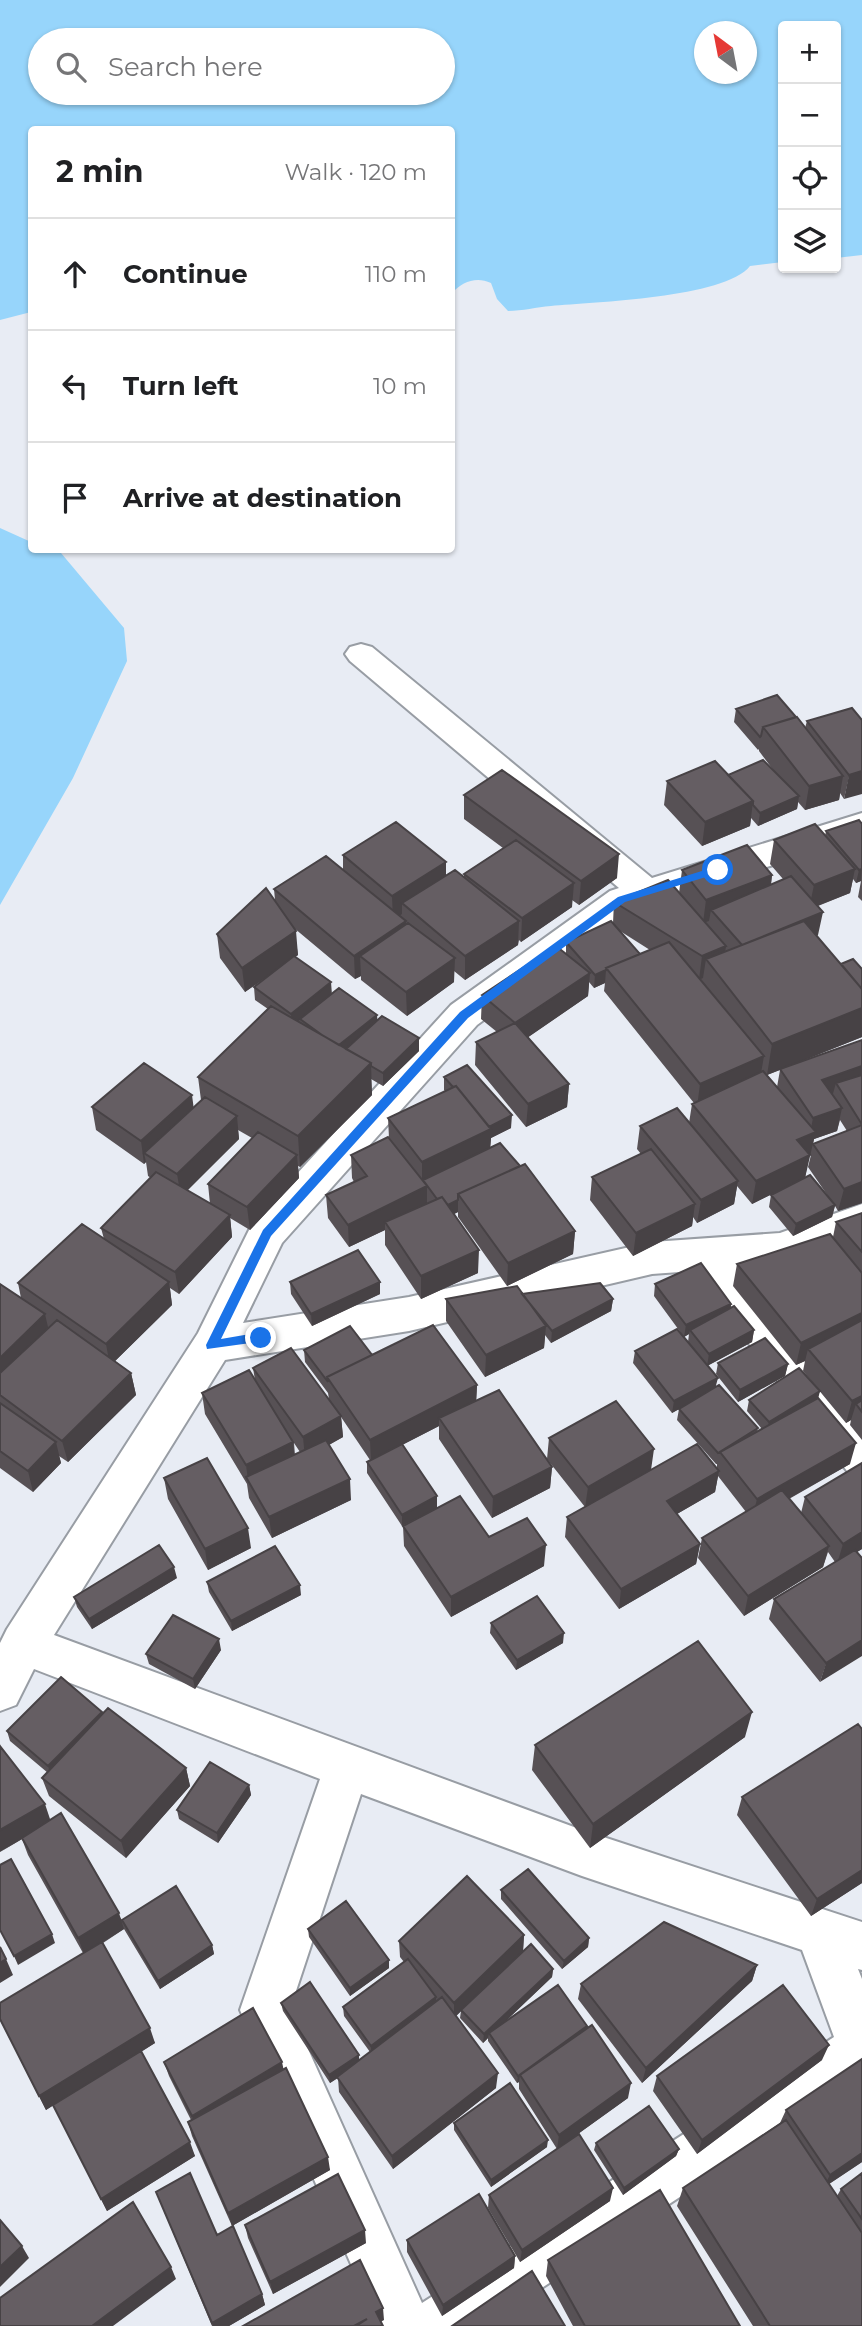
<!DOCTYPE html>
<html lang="en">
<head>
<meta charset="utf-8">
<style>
  :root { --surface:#fff; --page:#f6f6f6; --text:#202124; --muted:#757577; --line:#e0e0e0 }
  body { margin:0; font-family:Montserrat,sans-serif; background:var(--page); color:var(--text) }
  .controls { position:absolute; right:21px; top:21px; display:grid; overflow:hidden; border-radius:7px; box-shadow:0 2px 5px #0004 }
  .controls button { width:63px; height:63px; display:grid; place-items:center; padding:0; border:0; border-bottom:2px solid var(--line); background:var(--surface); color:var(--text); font:35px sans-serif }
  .compass { position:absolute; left:694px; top:21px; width:63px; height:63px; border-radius:50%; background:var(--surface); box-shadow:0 2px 5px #0004; rotate:328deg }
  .stop { position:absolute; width:21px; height:21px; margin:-16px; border:5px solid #1a73e8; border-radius:50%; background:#fff }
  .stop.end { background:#1a73e8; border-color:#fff; box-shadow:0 2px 7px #0008 }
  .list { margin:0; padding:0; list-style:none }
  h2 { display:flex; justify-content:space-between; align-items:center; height:91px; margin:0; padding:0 28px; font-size:30px }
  h2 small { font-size:23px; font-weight:400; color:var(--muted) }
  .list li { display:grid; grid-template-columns:46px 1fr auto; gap:21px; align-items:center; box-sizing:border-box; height:112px; padding:0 28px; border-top:2px solid var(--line) }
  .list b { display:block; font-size:26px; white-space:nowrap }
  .list em { font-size:23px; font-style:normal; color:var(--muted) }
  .icon { flex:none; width:38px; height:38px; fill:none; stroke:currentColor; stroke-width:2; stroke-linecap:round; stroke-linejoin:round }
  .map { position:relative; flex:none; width:862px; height:2326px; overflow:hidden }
  .search { position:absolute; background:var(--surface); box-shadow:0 2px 5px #0004; left:28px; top:28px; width:427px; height:77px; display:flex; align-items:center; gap:18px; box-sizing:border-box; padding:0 24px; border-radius:38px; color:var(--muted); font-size:26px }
  .panel { position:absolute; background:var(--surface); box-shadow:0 2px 5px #0004; left:28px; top:126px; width:427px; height:427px; border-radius:7px }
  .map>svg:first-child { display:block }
  .water { fill:#97d5fb; fill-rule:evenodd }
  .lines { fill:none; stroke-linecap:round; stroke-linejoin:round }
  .minor-casing { stroke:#989da4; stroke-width:4 }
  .minor { fill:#fff; fill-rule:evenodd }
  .wall { fill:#575155; fill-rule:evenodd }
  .shaded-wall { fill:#474245 }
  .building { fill:#655e63; stroke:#474245; stroke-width:2 }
  .route { fill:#1a73e8 }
</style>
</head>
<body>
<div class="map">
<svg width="862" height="2326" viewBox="0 0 862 2326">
  <rect width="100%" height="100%" fill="#e8ecf4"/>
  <path class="water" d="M 0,0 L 862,0 L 862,255 L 836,258 L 836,26 L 783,26 L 783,262 L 750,266 C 725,298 593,302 551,306 C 536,307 523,311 508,311 L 497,299 L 491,283 C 476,276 462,282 452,293 L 452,130 L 32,130 L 31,312 L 0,320 ZM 704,32 L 746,32 L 746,74 L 704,74 ZM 40,40 L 443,40 L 443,93 L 40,93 Z
    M 0,528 L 31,542 L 32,550 L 61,553 L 124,628 L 127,661 L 73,778 L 0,905 Z"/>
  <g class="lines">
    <defs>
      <path id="minor" d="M 361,644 L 372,647 L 652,878 L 862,813 L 862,837 L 634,909 L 477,1025 L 282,1243 L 243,1323 L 409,1297 L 652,1242 L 780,1233 L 862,1204 L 862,1236 L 781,1265 L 737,1268 L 862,1426 L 862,1476 L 847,1471 L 693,1271 L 652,1274 L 409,1331 L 225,1360 L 54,1635 L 582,1830 L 862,1922 L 862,1970 L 858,1969 L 862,1979 L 862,2077 L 484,2326 L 378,2326 L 240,2010 L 320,1779 L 34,1669 L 16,1705 L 0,1711 L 0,1643 L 7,1629 L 198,1333 L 253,1222 L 451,1005 L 610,891 L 619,888 L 350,661 L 345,654 L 350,647 ZM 361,1794 L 582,1876 L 802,1950 L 834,2037 L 422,2303 L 290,2009 Z"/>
    </defs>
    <use href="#minor" class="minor-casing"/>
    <use href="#minor" class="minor"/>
  </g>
  <path class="wall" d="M 736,709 L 805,728 L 807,721 L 862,720 L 844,799 L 840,793 L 839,800 L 805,810 L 798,802 L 797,809 L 758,826 L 751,818 L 750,826 L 702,846 L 664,805 L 667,781 L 774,771 L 759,751 L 759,749 L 758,750 L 734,722 Z
    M 464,795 L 617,878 L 579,905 L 572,900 L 572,907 L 521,942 L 519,940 L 518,945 L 465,980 L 454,971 L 454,982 L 407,1016 L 361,980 L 361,976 L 355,979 L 294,928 L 298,955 L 295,957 L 332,994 L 377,1015 L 377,1020 L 419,1038 L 419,1051 L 383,1086 L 371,1079 L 372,1095 L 300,1167 L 298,1166 L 299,1178 L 250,1230 L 230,1218 L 232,1237 L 179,1294 L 170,1288 L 172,1305 L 115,1361 L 131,1373 L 136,1395 L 68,1462 L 59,1456 L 61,1463 L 33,1492 L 0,1468 L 0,1284 L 21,1298 L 18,1283 L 104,1239 L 101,1228 L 151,1178 L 148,1176 L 146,1162 L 144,1164 L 96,1130 L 92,1107 L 194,1107 L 201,1100 L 198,1077 L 268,1009 L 255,1000 L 254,987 L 275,971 L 245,992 L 220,958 L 217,934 L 275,900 L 274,889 L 343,871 L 343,855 L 446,875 L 464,877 L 464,874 L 503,848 L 464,819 ZM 238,1130 L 252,1138 L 208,1184 L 210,1204 L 187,1190 L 239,1139 Z
    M 862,824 L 862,901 L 858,897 L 861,881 L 856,883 L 853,879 L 850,893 L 818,906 L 818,935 L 817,936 L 862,1037 L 792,1065 L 862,1040 L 862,1203 L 838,1211 L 835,1206 L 832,1217 L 793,1236 L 769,1207 L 771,1195 L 800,1180 L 752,1204 L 737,1186 L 734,1204 L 697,1223 L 693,1217 L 692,1226 L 633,1256 L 590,1200 L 592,1177 L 641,1154 L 637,1149 L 640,1126 L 689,1123 L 692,1104 L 694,1103 L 604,991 L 605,983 L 594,988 L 589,982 L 588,996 L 528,1037 L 569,1084 L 567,1107 L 526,1127 L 475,1065 L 476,1042 L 497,1032 L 481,1019 L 482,995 L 566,953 L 566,942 L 613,923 L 614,902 L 679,893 L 682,870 L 772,875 L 771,885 L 783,879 L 770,864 L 774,840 L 825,836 L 826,831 ZM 620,931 L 650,950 L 640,954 ZM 780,1070 L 777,1087 L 767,1075 ZM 840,1120 L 847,1131 L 813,1144 L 814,1139 L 837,1131 ZM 809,1155 L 811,1155 L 808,1167 L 830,1199 L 805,1178 Z
    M 444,1077 L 511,1128 L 491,1138 L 490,1147 L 575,1231 L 573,1254 L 507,1286 L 458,1217 L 458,1212 L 454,1214 L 478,1273 L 421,1299 L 385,1245 L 385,1230 L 349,1247 L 328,1218 L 326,1195 L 354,1182 L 352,1178 L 351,1155 L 389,1138 L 388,1118 L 445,1091 L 444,1090 Z
    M 862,1213 L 862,1440 L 850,1425 L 851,1420 L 846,1423 L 803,1371 L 805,1361 L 796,1365 L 733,1286 L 737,1264 L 833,1237 L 836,1222 Z
    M 290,1282 L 380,1282 L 380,1294 L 312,1326 L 291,1294 Z
    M 655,1284 L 731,1304 L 731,1308 L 754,1330 L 752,1342 L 707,1366 L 716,1387 L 758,1428 L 757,1431 L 762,1429 L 747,1411 L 749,1400 L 818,1398 L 850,1464 L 789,1499 L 801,1513 L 805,1497 L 862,1463 L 862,1549 L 857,1552 L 862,1558 L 820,1682 L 769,1619 L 774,1599 L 835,1562 L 828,1552 L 823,1567 L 744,1616 L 698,1558 L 702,1538 L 746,1512 L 718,1476 L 715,1492 L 677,1514 L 700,1544 L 696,1564 L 619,1609 L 565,1537 L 567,1517 L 585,1507 L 547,1459 L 549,1438 L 651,1470 L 717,1468 L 717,1464 L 716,1464 L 677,1420 L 679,1409 L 672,1413 L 633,1363 L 635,1351 L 688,1342 L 689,1334 L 684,1337 L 654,1296 Z
    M 522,1294 L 613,1299 L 611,1311 L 551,1343 L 545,1335 L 544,1348 L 485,1377 L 446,1321 L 446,1299 Z
    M 304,1350 L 372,1355 L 477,1385 L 476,1400 L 552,1467 L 550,1488 L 492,1518 L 439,1439 L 439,1426 L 402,1445 L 437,1496 L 437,1508 L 402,1526 L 367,1473 L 367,1462 L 370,1460 L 341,1417 L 343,1437 L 329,1445 L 351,1500 L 272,1538 L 249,1498 L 247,1484 L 205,1414 L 202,1393 L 255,1380 L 253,1368 L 329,1399 L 328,1393 L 305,1362 ZM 294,1443 L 300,1452 L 295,1455 Z
    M 718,1363 L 788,1364 L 785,1376 L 738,1402 L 716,1374 Z
    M 164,1478 L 251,1548 L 208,1570 L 168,1499 Z
    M 403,1526 L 489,1537 L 544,1566 L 451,1617 L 404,1546 Z
    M 177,1578 L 92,1629 L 77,1607 L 74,1597 Z
    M 207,1582 L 301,1595 L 232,1631 L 209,1592 Z
    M 491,1623 L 563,1643 L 516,1670 L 490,1633 Z
    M 221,1650 L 195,1689 L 149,1664 L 146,1654 Z
    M 102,1714 L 186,1768 L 190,1786 L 126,1858 L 49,1796 L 42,1778 L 48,1773 L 10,1741 L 7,1731 Z
    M 862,1729 L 862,1883 L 811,1916 L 737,1815 L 742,1797 Z
    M 745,1737 L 590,1848 L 532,1770 L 535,1745 Z
    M 249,1785 L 251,1795 L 218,1843 L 179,1819 L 177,1810 Z
    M 50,1820 L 122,1920 L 212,1945 L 214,1954 L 160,1989 L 124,1929 L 103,1943 L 155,2043 L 141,2052 L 195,2156 L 107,2211 L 53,2105 L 46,2110 L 0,2020 L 0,2019 L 83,1953 L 28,1855 L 22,1839 L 0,1852 Z
    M 501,1890 L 589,1938 L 588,1947 L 562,1969 L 501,1899 Z
    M 308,1929 L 389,1960 L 389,1968 L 350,1996 L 309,1937 Z
    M 524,1935 L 523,1951 L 553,1969 L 552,1977 L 507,2020 L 587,2026 L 587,2029 L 628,2098 L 557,2149 L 519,2089 L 519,2082 L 517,2083 L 488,2041 L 488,2038 L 483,2043 L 460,2018 L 461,2011 L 456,2016 L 496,2088 L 393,2169 L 339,2092 L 338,2078 L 330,2083 L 283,2011 L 281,2003 L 359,2061 L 370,2052 L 344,2016 L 343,2007 L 404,1962 L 400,1957 L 399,1941 Z
    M 757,1965 L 752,1981 L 642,2083 L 578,1999 L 581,1984 Z
    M 862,2059 L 862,2162 L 829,2184 L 837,2196 L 841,2189 L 862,2173 L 862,2326 L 753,2326 L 677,2206 L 683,2188 L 780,2123 L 786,2110 Z
    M 822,2060 L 697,2154 L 653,2091 L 657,2076 Z
    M 164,2062 L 283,2070 L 330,2170 L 232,2226 L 192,2136 L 188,2122 L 191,2120 L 169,2076 Z
    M 454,2123 L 547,2147 L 491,2187 L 454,2130 Z
    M 596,2143 L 679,2149 L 676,2156 L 623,2195 L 594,2150 Z
    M 156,2192 L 217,2235 L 262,2294 L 265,2305 L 229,2326 L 212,2326 Z
    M 489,2195 L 610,2201 L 520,2262 L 488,2208 Z
    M 245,2225 L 366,2243 L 273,2294 L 248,2238 Z
    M 407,2240 L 515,2256 L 514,2268 L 442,2316 L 407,2252 Z
    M 548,2260 L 740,2326 L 573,2326 L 546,2276 Z"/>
  <path class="shaded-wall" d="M 862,771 L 862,794 L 844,799 L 849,775 Z
    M 843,776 L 839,800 L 805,810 L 809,786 Z
    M 799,796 L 797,809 L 758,826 L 760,813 Z
    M 753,801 L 750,826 L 702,846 L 705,822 Z
    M 619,854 L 617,878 L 579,905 L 581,881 Z
    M 446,862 L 446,886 L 402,903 L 402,914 L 393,920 L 392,896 Z
    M 855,869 L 850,893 L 809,909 L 814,885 Z
    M 862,869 L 861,881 L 856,883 L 859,870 Z
    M 772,875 L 769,899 L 711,910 L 709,921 L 703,923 L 706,900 Z
    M 574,883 L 572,907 L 521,942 L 522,918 Z
    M 823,912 L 818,935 L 738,969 L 742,946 Z
    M 406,921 L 407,945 L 360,956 L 361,976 L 355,979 L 354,956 Z
    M 519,921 L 518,945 L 465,980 L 465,956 Z
    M 296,931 L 298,955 L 245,992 L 242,968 Z
    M 726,946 L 723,970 L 706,959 L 703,978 L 699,980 L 702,956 Z
    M 455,958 L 454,982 L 407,1016 L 406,992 Z
    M 606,970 L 605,983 L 594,988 L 595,975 Z
    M 590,973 L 588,996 L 514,1047 L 515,1023 Z
    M 331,982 L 332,995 L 292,1026 L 291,1014 Z
    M 862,1008 L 862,1037 L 767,1075 L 772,1044 Z
    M 377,1015 L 378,1027 L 347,1052 L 337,1046 Z
    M 419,1038 L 419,1051 L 383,1086 L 383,1073 Z
    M 764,1056 L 760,1079 L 697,1107 L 700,1084 Z
    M 371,1063 L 372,1095 L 300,1167 L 298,1136 Z
    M 862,1066 L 862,1087 L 836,1083 L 832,1097 L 822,1080 Z
    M 569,1084 L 567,1107 L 526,1127 L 528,1104 Z
    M 192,1095 L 195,1118 L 144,1153 L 146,1162 L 144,1164 L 141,1141 Z
    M 842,1108 L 837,1131 L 814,1139 L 805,1178 L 752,1204 L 756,1181 L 797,1140 L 810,1134 L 813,1118 Z
    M 512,1115 L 511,1128 L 491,1138 L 490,1152 L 422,1185 L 422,1162 Z
    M 237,1116 L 239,1139 L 181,1197 L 177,1174 Z
    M 297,1155 L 299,1178 L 250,1230 L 247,1207 Z
    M 738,1181 L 734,1204 L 697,1223 L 701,1200 Z
    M 862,1182 L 862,1203 L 838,1211 L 844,1189 Z
    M 427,1186 L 427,1209 L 385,1222 L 385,1230 L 349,1247 L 348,1225 Z
    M 458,1200 L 458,1212 L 444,1219 L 444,1207 Z
    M 695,1204 L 692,1226 L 633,1256 L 636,1233 Z
    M 835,1205 L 832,1217 L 793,1236 L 796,1224 Z
    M 230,1215 L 232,1237 L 179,1294 L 175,1272 Z
    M 575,1231 L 573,1254 L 507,1286 L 508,1263 Z
    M 479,1250 L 478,1273 L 421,1299 L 421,1276 Z
    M 169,1282 L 172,1305 L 110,1366 L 106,1344 Z
    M 380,1282 L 380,1294 L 312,1326 L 311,1314 Z
    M 613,1299 L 611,1311 L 551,1343 L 552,1331 Z
    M 731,1304 L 729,1315 L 690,1330 L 689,1334 L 684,1337 L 686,1325 Z
    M 862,1313 L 862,1332 L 808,1349 L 805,1361 L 796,1365 L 801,1343 Z
    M 45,1314 L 50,1336 L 0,1385 L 0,1358 Z
    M 546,1326 L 544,1348 L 485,1377 L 486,1355 Z
    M 754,1330 L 752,1342 L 707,1366 L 709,1354 Z
    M 788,1364 L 785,1376 L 738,1402 L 740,1390 Z
    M 131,1373 L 136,1395 L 68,1462 L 62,1441 Z
    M 718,1378 L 715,1389 L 672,1413 L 674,1401 Z
    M 477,1385 L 476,1407 L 439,1418 L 439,1426 L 371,1461 L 370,1440 Z
    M 820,1391 L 817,1403 L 766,1434 L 769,1422 Z
    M 862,1396 L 862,1412 L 856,1404 L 851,1420 L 846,1423 L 852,1401 Z
    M 341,1416 L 343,1437 L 305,1458 L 303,1437 Z
    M 56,1442 L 61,1463 L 33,1492 L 28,1471 Z
    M 293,1442 L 295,1463 L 248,1480 L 246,1465 Z
    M 856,1443 L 850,1464 L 752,1519 L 757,1499 Z
    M 654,1449 L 651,1470 L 585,1508 L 588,1487 Z
    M 552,1467 L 550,1488 L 492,1518 L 493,1497 Z
    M 719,1471 L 715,1492 L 663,1522 L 667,1501 Z
    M 350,1479 L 351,1500 L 272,1538 L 269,1517 Z
    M 437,1496 L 437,1508 L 402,1526 L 402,1515 Z
    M 248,1528 L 251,1548 L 208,1570 L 205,1549 Z
    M 862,1532 L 862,1549 L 837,1564 L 843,1544 Z
    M 700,1544 L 696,1564 L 619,1609 L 621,1589 Z
    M 546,1545 L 544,1566 L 451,1617 L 451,1597 Z
    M 829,1546 L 823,1567 L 744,1616 L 748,1596 Z
    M 174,1567 L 177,1578 L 92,1629 L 89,1619 Z
    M 300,1585 L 301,1595 L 232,1631 L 231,1621 Z
    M 564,1633 L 563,1643 L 516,1670 L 517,1660 Z
    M 219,1639 L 221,1650 L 195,1689 L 193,1679 Z
    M 862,1640 L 862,1656 L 820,1682 L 826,1663 Z
    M 102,1712 L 104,1722 L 51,1776 L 48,1766 Z
    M 752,1712 L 745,1737 L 590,1848 L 593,1824 Z
    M 186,1768 L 190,1786 L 126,1858 L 121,1841 Z
    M 249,1785 L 251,1795 L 218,1843 L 217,1833 Z
    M 45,1804 L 51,1822 L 0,1852 L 0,1830 Z
    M 862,1870 L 862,1883 L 811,1916 L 817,1899 Z
    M 119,1913 L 124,1929 L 84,1954 L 78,1938 Z
    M 52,1934 L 55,1943 L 18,1965 L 14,1956 Z
    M 524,1935 L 523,1951 L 454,2018 L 454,2003 Z
    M 589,1938 L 588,1947 L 562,1969 L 564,1961 Z
    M 212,1945 L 214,1954 L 160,1989 L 158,1981 Z
    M 6,1959 L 13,1975 L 0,1983 L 0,1963 Z
    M 389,1960 L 389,1968 L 350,1996 L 350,1988 Z
    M 757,1965 L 752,1981 L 642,2083 L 646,2068 Z
    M 553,1969 L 552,1977 L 491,2035 L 489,2033 L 488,2038 L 483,2043 L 484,2034 Z
    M 436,1997 L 436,2005 L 371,2054 L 371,2046 Z
    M 587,2026 L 586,2034 L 520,2075 L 519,2082 L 517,2083 L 518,2076 Z
    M 150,2028 L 155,2043 L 46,2110 L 39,2096 Z
    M 829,2045 L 822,2060 L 697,2154 L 702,2140 Z
    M 359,2055 L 359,2063 L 330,2083 L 329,2075 Z
    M 282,2062 L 285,2076 L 196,2130 L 192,2116 Z
    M 498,2073 L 496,2088 L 393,2169 L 392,2156 Z
    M 631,2083 L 628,2098 L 557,2149 L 559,2135 Z
    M 548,2140 L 547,2147 L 491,2187 L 491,2180 Z
    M 190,2142 L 195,2156 L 107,2211 L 101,2199 Z
    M 679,2149 L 676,2156 L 623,2195 L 624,2188 Z
    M 862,2153 L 862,2162 L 823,2188 L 830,2175 Z
    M 328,2157 L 330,2170 L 232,2226 L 228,2213 Z
    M 613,2188 L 610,2201 L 520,2262 L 522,2250 Z
    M 365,2230 L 366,2243 L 273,2294 L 270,2282 Z
    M 22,2246 L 29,2258 L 0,2287 L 0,2267 Z
    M 515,2256 L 514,2268 L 442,2316 L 443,2305 Z
    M 171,2267 L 176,2279 L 113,2326 L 92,2326 Z
    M 262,2294 L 265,2305 L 229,2326 L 213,2326 L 212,2323 Z
    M 383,2308 L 384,2320 L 377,2324 L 376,2312 Z"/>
  <path class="building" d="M 777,695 L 796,717 L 763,727 L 761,736 L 760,737 L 736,709 Z
    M 852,708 L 862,720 L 862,771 L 849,775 L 807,721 Z
    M 797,717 L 843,776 L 809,786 L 763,727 Z
    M 763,760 L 799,796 L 760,813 L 753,805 L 753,801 L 728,775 Z
    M 715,761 L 753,801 L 705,822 L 667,781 Z
    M 502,770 L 619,854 L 581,881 L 464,795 Z
    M 859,820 L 862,824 L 862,869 L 859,870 L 826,831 Z
    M 396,822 L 446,862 L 392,896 L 343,855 Z
    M 815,824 L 855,869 L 814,885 L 774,840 Z
    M 516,840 L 574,883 L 522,918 L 464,874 Z
    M 747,845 L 772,875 L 706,900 L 682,870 Z
    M 326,856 L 406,921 L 354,956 L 274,889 Z
    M 455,870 L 519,921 L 465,956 L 402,903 Z
    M 791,876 L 823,912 L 742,945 L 711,910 Z
    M 668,880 L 726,946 L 702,956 L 614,902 Z
    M 266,888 L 296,931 L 242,968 L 217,934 Z
    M 611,921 L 640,954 L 606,968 L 606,970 L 595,975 L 566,942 Z
    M 804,921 L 862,989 L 862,1008 L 772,1044 L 706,959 Z
    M 408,923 L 455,958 L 406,992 L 360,956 Z
    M 669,942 L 764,1056 L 700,1084 L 606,968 Z
    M 556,946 L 590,973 L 515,1023 L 569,1084 L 528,1104 L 476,1042 L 515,1023 L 482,995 Z
    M 294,956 L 331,982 L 291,1014 L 254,987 Z
    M 853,959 L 862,969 L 862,989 L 841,964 Z
    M 339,988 L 377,1015 L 339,1045 L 322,1035 L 300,1019 Z
    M 271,1006 L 371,1063 L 298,1136 L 198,1077 Z
    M 382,1016 L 419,1038 L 383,1073 L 371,1066 L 371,1063 L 346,1049 Z
    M 862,1040 L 862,1066 L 822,1080 L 842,1108 L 813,1118 L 780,1069 Z
    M 144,1063 L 192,1095 L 141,1141 L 92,1107 Z
    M 467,1065 L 512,1115 L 489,1127 L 456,1086 L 453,1087 L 444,1077 Z
    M 763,1071 L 816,1132 L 797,1140 L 810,1155 L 756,1181 L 692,1104 Z
    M 862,1075 L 862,1122 L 861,1123 L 836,1083 Z
    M 456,1086 L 491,1129 L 422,1162 L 388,1118 Z
    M 205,1097 L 237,1116 L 177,1174 L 144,1153 Z
    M 677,1108 L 738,1181 L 701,1200 L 640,1126 Z
    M 862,1125 L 862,1182 L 844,1189 L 813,1144 Z
    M 258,1132 L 297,1155 L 247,1207 L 208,1184 Z
    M 388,1137 L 427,1186 L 348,1225 L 326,1195 L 367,1176 L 351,1155 Z
    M 500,1143 L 520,1166 L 458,1194 L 458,1200 L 448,1205 L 442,1197 L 437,1199 L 423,1180 Z
    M 651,1149 L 695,1204 L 636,1233 L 592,1177 Z
    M 525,1164 L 575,1231 L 508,1263 L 458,1194 Z
    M 156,1172 L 230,1215 L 175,1272 L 101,1228 Z
    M 810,1175 L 835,1205 L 796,1224 L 771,1195 Z
    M 442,1197 L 479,1250 L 421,1276 L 385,1222 Z
    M 862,1213 L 862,1252 L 836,1222 Z
    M 82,1224 L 169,1282 L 106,1344 L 18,1283 Z
    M 830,1234 L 862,1273 L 862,1313 L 801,1343 L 737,1264 Z
    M 358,1250 L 380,1282 L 311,1314 L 290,1282 Z
    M 701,1263 L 731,1304 L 686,1325 L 655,1284 Z
    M 600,1283 L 613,1299 L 552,1331 L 522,1294 Z
    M 0,1284 L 45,1314 L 0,1358 Z
    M 517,1286 L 546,1326 L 486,1355 L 446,1299 Z
    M 734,1306 L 754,1330 L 709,1354 L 690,1330 Z
    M 57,1320 L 131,1373 L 62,1441 L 0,1395 L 0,1373 Z
    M 862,1320 L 862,1396 L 852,1401 L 808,1349 Z
    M 433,1325 L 477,1385 L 370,1440 L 327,1377 Z
    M 350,1326 L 372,1355 L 327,1377 L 328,1382 L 304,1350 Z
    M 677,1329 L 718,1378 L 674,1401 L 635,1351 Z
    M 765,1338 L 788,1364 L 740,1390 L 718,1363 Z
    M 291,1348 L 341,1416 L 303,1437 L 253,1368 Z
    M 799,1368 L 820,1391 L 769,1422 L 749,1400 Z
    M 249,1370 L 293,1442 L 246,1465 L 202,1393 Z
    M 719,1385 L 758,1428 L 718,1453 L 679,1409 Z
    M 499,1390 L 552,1467 L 493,1497 L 439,1418 Z
    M 818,1398 L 856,1443 L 757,1499 L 720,1452 Z
    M 862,1400 L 862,1412 L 856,1404 Z
    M 616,1401 L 654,1449 L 588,1487 L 549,1438 Z
    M 0,1403 L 56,1442 L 28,1471 L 0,1451 Z
    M 326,1440 L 350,1479 L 269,1517 L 246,1477 Z
    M 402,1444 L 437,1496 L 402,1515 L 367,1462 Z
    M 697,1444 L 719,1471 L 667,1501 L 700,1544 L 621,1589 L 567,1517 Z
    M 207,1458 L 248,1528 L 205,1549 L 164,1478 Z
    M 862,1463 L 862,1532 L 843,1544 L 805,1497 Z
    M 782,1490 L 829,1546 L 748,1596 L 702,1538 Z
    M 460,1496 L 489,1537 L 527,1518 L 546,1545 L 451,1597 L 403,1526 Z
    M 159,1545 L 174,1567 L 89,1619 L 74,1597 Z
    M 275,1546 L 300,1585 L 231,1621 L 207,1582 Z
    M 855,1550 L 862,1558 L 862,1640 L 826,1663 L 774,1599 Z
    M 537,1596 L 564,1633 L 517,1660 L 491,1623 Z
    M 173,1615 L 219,1639 L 193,1679 L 146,1654 Z
    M 698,1641 L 752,1712 L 593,1824 L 535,1745 Z
    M 61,1677 L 102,1712 L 48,1766 L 7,1731 Z
    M 108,1708 L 186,1768 L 121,1841 L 42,1778 Z
    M 858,1724 L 862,1729 L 862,1870 L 817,1899 L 742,1797 Z
    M 0,1746 L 45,1804 L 0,1830 Z
    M 210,1762 L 249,1785 L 217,1833 L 177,1810 Z
    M 61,1813 L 119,1913 L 78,1938 L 22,1838 Z
    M 11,1859 L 52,1934 L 14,1956 L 0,1930 L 0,1865 Z
    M 528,1869 L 589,1938 L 564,1961 L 501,1890 Z
    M 467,1876 L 524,1935 L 454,2003 L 399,1941 Z
    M 176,1886 L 212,1945 L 158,1981 L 122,1920 Z
    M 346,1901 L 389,1960 L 350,1988 L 308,1929 Z
    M 664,1922 L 757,1965 L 646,2068 L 581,1984 Z
    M 102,1942 L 150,2028 L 39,2096 L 0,2019 L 0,2003 Z
    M 531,1944 L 553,1969 L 484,2034 L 461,2010 Z
    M 0,1947 L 6,1959 L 0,1963 Z
    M 408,1959 L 436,1997 L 371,2046 L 343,2007 Z
    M 310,1982 L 359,2055 L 329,2075 L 281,2003 Z
    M 558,1985 L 587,2026 L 518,2076 L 489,2033 Z
    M 783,1985 L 829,2045 L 702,2140 L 657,2076 Z
    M 442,1997 L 498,2073 L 392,2156 L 337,2077 Z
    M 253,2008 L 282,2062 L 192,2116 L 164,2062 Z
    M 592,2025 L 631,2083 L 559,2135 L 520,2075 Z
    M 141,2051 L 190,2142 L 101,2199 L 53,2105 Z
    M 862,2059 L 862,2153 L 830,2175 L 786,2110 Z
    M 286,2068 L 328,2157 L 228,2213 L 188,2122 Z
    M 510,2083 L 548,2140 L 491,2180 L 454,2123 Z
    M 649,2106 L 679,2149 L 624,2188 L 596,2143 Z
    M 786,2120 L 862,2233 L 862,2326 L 770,2326 L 683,2188 Z
    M 579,2134 L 613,2188 L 522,2250 L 489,2195 Z
    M 190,2173 L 217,2235 L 233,2226 L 262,2294 L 212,2323 L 156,2192 Z
    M 862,2173 L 862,2219 L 841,2189 Z
    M 338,2174 L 365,2230 L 270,2282 L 245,2225 Z
    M 660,2190 L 740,2326 L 585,2326 L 548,2260 Z
    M 479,2194 L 515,2256 L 443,2305 L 407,2240 Z
    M 133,2202 L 171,2267 L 92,2326 L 0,2326 L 0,2298 Z
    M 0,2220 L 22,2246 L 0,2267 Z
    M 360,2260 L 383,2308 L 376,2312 L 383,2326 L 356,2326 L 367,2319 L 354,2326 L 243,2326 Z
    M 532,2271 L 565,2326 L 452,2326 Z"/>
  <path class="route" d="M 718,866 L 723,870 L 722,872 L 625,902 L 468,1018 L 271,1236 L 221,1339 L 261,1332 L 265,1334 L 265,1341 L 207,1349 L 206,1345 L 263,1230 L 460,1012 L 618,897 Z"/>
</svg>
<div class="controls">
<button>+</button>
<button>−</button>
<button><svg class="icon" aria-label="locate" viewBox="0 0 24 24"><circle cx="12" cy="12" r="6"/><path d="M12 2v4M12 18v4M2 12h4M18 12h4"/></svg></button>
<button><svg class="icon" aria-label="layers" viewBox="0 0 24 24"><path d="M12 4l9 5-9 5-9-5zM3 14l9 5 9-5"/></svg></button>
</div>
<svg class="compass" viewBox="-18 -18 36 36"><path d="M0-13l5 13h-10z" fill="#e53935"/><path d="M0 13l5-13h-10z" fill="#757577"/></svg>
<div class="stop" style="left:718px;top:870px"></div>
<div class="stop end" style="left:261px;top:1338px"></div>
<div class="search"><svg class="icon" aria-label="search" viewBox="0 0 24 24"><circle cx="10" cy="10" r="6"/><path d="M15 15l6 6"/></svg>Search here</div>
<section class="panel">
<h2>2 min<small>Walk · 120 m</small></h2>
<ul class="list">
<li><svg class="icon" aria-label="ahead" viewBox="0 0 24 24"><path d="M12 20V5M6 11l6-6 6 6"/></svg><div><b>Continue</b></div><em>110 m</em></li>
<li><svg class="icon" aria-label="left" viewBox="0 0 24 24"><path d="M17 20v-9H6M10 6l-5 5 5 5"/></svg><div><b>Turn left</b></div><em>10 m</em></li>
<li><svg class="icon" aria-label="arrive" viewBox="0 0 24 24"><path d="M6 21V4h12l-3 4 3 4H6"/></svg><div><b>Arrive at destination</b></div></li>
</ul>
</section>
</div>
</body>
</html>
